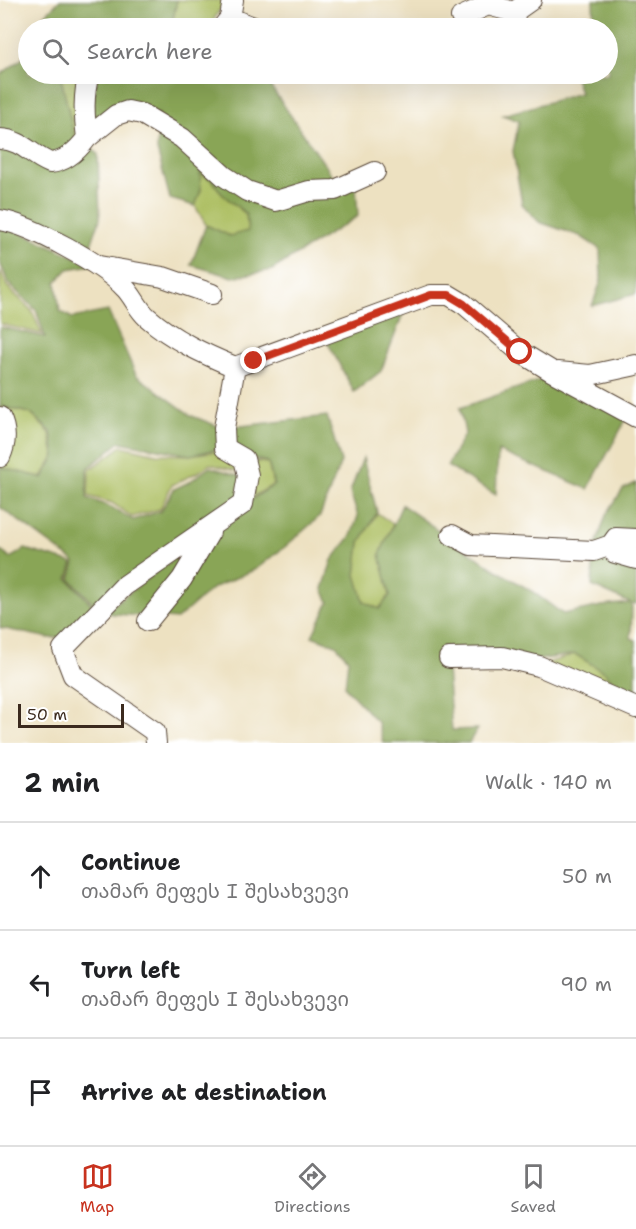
<!DOCTYPE html>
<html lang="en">
<head>
<meta charset="utf-8">
<style>
  :root { --surface:#fff; --page:#f2f2f2; --text:#202124; --muted:#757577; --line:#e0e0e0; --accent:#c8321e }
  body { margin:0; font-family:"Shantell Sans","Noto Sans Georgian",sans-serif; background:var(--page); color:var(--text) }
  .scale { position:absolute; left:18px; bottom:15px; width:106px; box-sizing:border-box; padding-left:6px; border:3px solid #3b2a1e; border-top:0; font-size:16px; line-height:21px; white-space:nowrap; color:#3b2a1e; -webkit-text-stroke:4px #fff; paint-order:stroke }
  .stop { position:absolute; width:18px; height:18px; margin:-14px; border:4px solid #c8321e; border-radius:50%; background:#fff }
  .stop.end { background:#c8321e; border-color:#fff; box-shadow:0 2px 6px #0008 }
  .list { margin:0; padding:0; list-style:none }
  h2 { display:flex; justify-content:space-between; align-items:center; height:78px; margin:0; padding:0 24px; font-size:26px }
  h2 small { font-size:20px; font-weight:400; color:var(--muted) }
  .list li { display:grid; grid-template-columns:39px 1fr auto; gap:18px; align-items:center; box-sizing:border-box; height:108px; padding:0 24px; border-top:2px solid var(--line) }
  .list b { display:block; font-size:22px; white-space:nowrap }
  .list p { margin:0; font-size:20px; white-space:nowrap; color:var(--muted) }
  .list em { font-size:20px; font-style:normal; color:var(--muted) }
  .icon { flex:none; width:33px; height:33px; fill:none; stroke:currentColor; stroke-width:2; stroke-linecap:round; stroke-linejoin:round }
  .map { position:relative; flex:none; width:636px; height:743px; overflow:hidden }
  .search { position:absolute; background:var(--surface); box-shadow:0 6px 24px #0002; left:18px; right:18px; top:18px; height:66px; display:flex; align-items:center; gap:15px; box-sizing:border-box; padding:0 21px; border-radius:33px; color:var(--muted); font-size:22px }
  .sheet { height:402px; background:var(--surface) }
  nav { display:flex; justify-content:space-around; align-items:center; box-sizing:border-box; height:84px; border-top:2px solid var(--line); background:var(--surface); font-size:16px; color:var(--muted) }
  nav a { display:grid; justify-items:center; gap:3px }
  nav .on { color:var(--accent) }
  .map>svg:first-child { display:block }
  .green { fill:#acbe61; stroke:#747440; stroke-width:1.5 }
  .forest { fill:#89a557; stroke:#62683a; stroke-width:1.5 }
  .lines { fill:none; stroke-linecap:round; stroke-linejoin:round }
  .minor-casing { stroke:#564536; stroke-width:22 }
  .minor { stroke:#fff; stroke-width:20 }
  .route { stroke:#c8321e; stroke-width:8 }
</style>
</head>
<body>
<div class="map">
<svg width="636" height="743" viewBox="0 0 636 743">
  <rect width="100%" height="100%" fill="#fff"/>
  <filter id="ink" filterUnits="userSpaceOnUse"><feTurbulence type="fractalNoise" baseFrequency=".0167" numOctaves="2"/><feDisplacementMap in="SourceGraphic" scale="12" xChannelSelector="R" yChannelSelector="G"/><feConvolveMatrix kernelMatrix="1 2 1 2 8 2 1 2 1" color-interpolation-filters="sRGB"/></filter>
  <filter id="wash" filterUnits="userSpaceOnUse"><feTurbulence type="fractalNoise" baseFrequency=".008" numOctaves="4" result="noise"/><feDisplacementMap in="SourceGraphic" scale="24" xChannelSelector="R" yChannelSelector="G"/><feGaussianBlur stdDeviation="1.35" result="paint"/><feColorMatrix in="noise" values="0 0 0 0 0 0 0 0 0 0 0 0 0 0 0 0 0 1.4 0 .05"/><feComposite in="paint" operator="in"/></filter>
  <g filter="url(#wash)">
    <rect width="100%" height="100%" fill="#ede1c1"/>
    <path class="green" d="M 177,0 L 222,0 L 222,6 L 210,26 L 155,28 L 173,19 Z
      M 60,74 L 89,74 L 87,138 L 75,140 Z
      M 199,172 L 213,181 L 222,194 L 246,214 L 248,231 L 230,236 L 206,225 L 195,206 L 201,190 Z
      M 0,270 L 7,286 L 32,311 L 42,334 L 0,324 Z
      M 0,407 L 30,413 L 50,433 L 54,456 L 42,477 L 8,470 L 0,466 Z
      M 122,446 L 156,454 L 190,455 L 225,450 L 243,460 L 268,463 L 273,485 L 245,501 L 249,474 L 210,464 L 200,471 L 172,485 L 160,509 L 132,517 L 112,503 L 88,496 L 89,470 Z
      M 377,513 L 393,524 L 380,554 L 390,595 L 379,609 L 364,602 L 356,575 L 360,542 Z
      M 575,654 L 606,673 L 614,694 L 545,664 Z"/>
    <path class="forest" d="M 60,0 L 177,0 L 173,19 L 155,28 L 32,28 Z
      M 593,0 L 636,0 L 636,294 L 592,306 L 601,281 L 600,249 L 580,236 L 539,222 L 522,204 L 513,151 L 519,121 L 503,115 L 580,93 L 574,74 L 608,74 L 608,28 L 594,28 Z
      M 28,39 L 28,74 L 60,74 L 75,139 L 84,141 L 98,154 L 100,219 L 87,257 L 0,219 L 0,75 L 23,58 Z
      M 97,74 L 262,74 L 336,181 L 355,172 L 358,216 L 272,270 L 233,277 L 191,265 L 206,225 L 230,236 L 248,231 L 246,214 L 222,194 L 213,181 L 200,173 L 201,190 L 195,206 L 170,199 L 157,150 L 159,114 L 90,126 Z
      M 0,223 L 93,265 L 68,269 L 56,282 L 60,311 L 72,318 L 108,311 L 136,375 L 192,416 L 223,428 L 222,448 L 190,455 L 120,442 L 87,469 L 87,498 L 111,507 L 133,520 L 161,511 L 174,489 L 189,482 L 210,467 L 245,477 L 239,502 L 98,608 L 70,579 L 75,562 L 0,507 L 0,467 L 43,478 L 55,456 L 51,432 L 30,413 L 0,406 L 0,327 L 45,337 L 36,310 L 9,284 L 0,263 Z
      M 404,311 L 381,371 L 354,392 L 327,341 Z
      M 552,376 L 629,414 L 588,489 L 498,451 L 496,495 L 447,466 L 465,433 L 460,408 Z
      M 327,416 L 341,462 L 320,516 L 286,546 L 256,569 L 213,588 L 177,619 L 103,613 L 243,505 L 274,485 L 268,462 L 245,457 L 226,447 L 225,428 Z
      M 363,458 L 377,512 L 360,542 L 356,575 L 364,602 L 379,609 L 390,595 L 380,554 L 402,505 L 493,568 L 533,592 L 563,614 L 601,606 L 630,603 L 592,586 L 594,551 L 606,515 L 623,489 L 636,483 L 636,604 L 632,604 L 631,638 L 636,640 L 636,704 L 625,699 L 606,673 L 575,654 L 538,660 L 446,657 L 452,730 L 477,729 L 469,743 L 383,743 L 378,723 L 345,687 L 348,659 L 336,645 L 312,636 L 329,602 L 323,589 L 332,560 L 351,536 L 358,516 L 350,492 Z
      M 25,549 L 73,563 L 68,579 L 96,609 L 71,637 L 49,638 L 0,628 L 0,550 L 10,558 Z"/>
  </g>
  <g filter="url(#ink)">
    <g class="lines">
      <defs>
        <path id="minor" d="M 487,0 L 488,5 L 514,12 L 515,22 L 512,28
          M 514,12 L 531,0
          M 461,17 L 488,5
          M 230,18 L 256,28
          M 222,28 L 230,18 L 233,0
          M 87,138 L 116,115 L 128,111 L 142,114 L 182,138 L 224,176 L 247,191 L 276,201 L 309,191 L 335,190 L 375,172
          M 0,139 C 23,140 30,155 50,163 C 65,162 78,150 87,138 C 84,115 83,95 89,74
          M 0,220 C 31,225 103,264 125,288 C 133,296 138,309 147,317 C 173,340 204,354 235,367 L 431,295 L 449,295 L 464,304 L 520,352 L 553,372 L 636,417
          M 99,266 L 163,277 L 212,294
          M 558,372 L 590,375 L 636,365
          M 0,417 C 7,431 6,444 0,457
          M 452,535 L 471,545 L 594,551 L 611,545
          M 636,539 L 616,538 L 611,545 L 615,553 L 636,559
          M 148,621 L 182,579 L 210,532
          M 449,658 L 502,657 L 539,666 L 636,708
          M 156,743 L 155,732 L 73,675 L 63,649 L 124,586 L 243,504 L 248,475 L 244,459 L 225,448 L 224,428 L 235,367"/>
      </defs>
      <use href="#minor" class="minor-casing"/>
      <use href="#minor" class="minor"/>
    </g>
  </g>
  <g class="lines" filter="url(#ink)">
    <path class="route" d="M 254,361 L 431,295 L 449,295 L 464,304 L 520,352"/>
  </g>
</svg>
<div class="scale">50 m</div>
<div class="stop" style="left:520px;top:352px"></div>
<div class="stop end" style="left:254px;top:361px"></div>
<div class="search"><svg class="icon" aria-label="search" viewBox="0 0 24 24"><circle cx="10" cy="10" r="6"/><path d="M15 15l6 6"/></svg>Search here</div>
</div>
<section class="sheet">
<h2>2 min<small>Walk · 140 m</small></h2>
<ul class="list">
<li><svg class="icon" aria-label="ahead" viewBox="0 0 24 24"><path d="M12 20V5M6 11l6-6 6 6"/></svg><div><b>Continue</b><p>თამარ მეფეს I შესახვევი</p></div><em>50 m</em></li>
<li><svg class="icon" aria-label="left" viewBox="0 0 24 24"><path d="M17 20v-9H6M10 6l-5 5 5 5"/></svg><div><b>Turn left</b><p>თამარ მეფეს I შესახვევი</p></div><em>90 m</em></li>
<li><svg class="icon" aria-label="arrive" viewBox="0 0 24 24"><path d="M6 21V4h12l-3 4 3 4H6"/></svg><div><b>Arrive at destination</b></div></li>
</ul>
</section>
<nav>
<a class="on"><svg class="icon" aria-label="map" viewBox="0 0 24 24"><path d="M3 6l6-2 6 2 6-2v14l-6 2-6-2-6 2zM9 4v14M15 6v14"/></svg>Map</a>
<a><svg class="icon" aria-label="directions" viewBox="0 0 24 24"><path d="M12 3l9 9-9 9-9-9zM9 14v-3h6M13 9l2 2-2 2"/></svg>Directions</a>
<a><svg class="icon" aria-label="saved" viewBox="0 0 24 24"><path d="M7 4h10v16l-5-4-5 4z"/></svg>Saved</a>
</nav>
</body>
</html>
